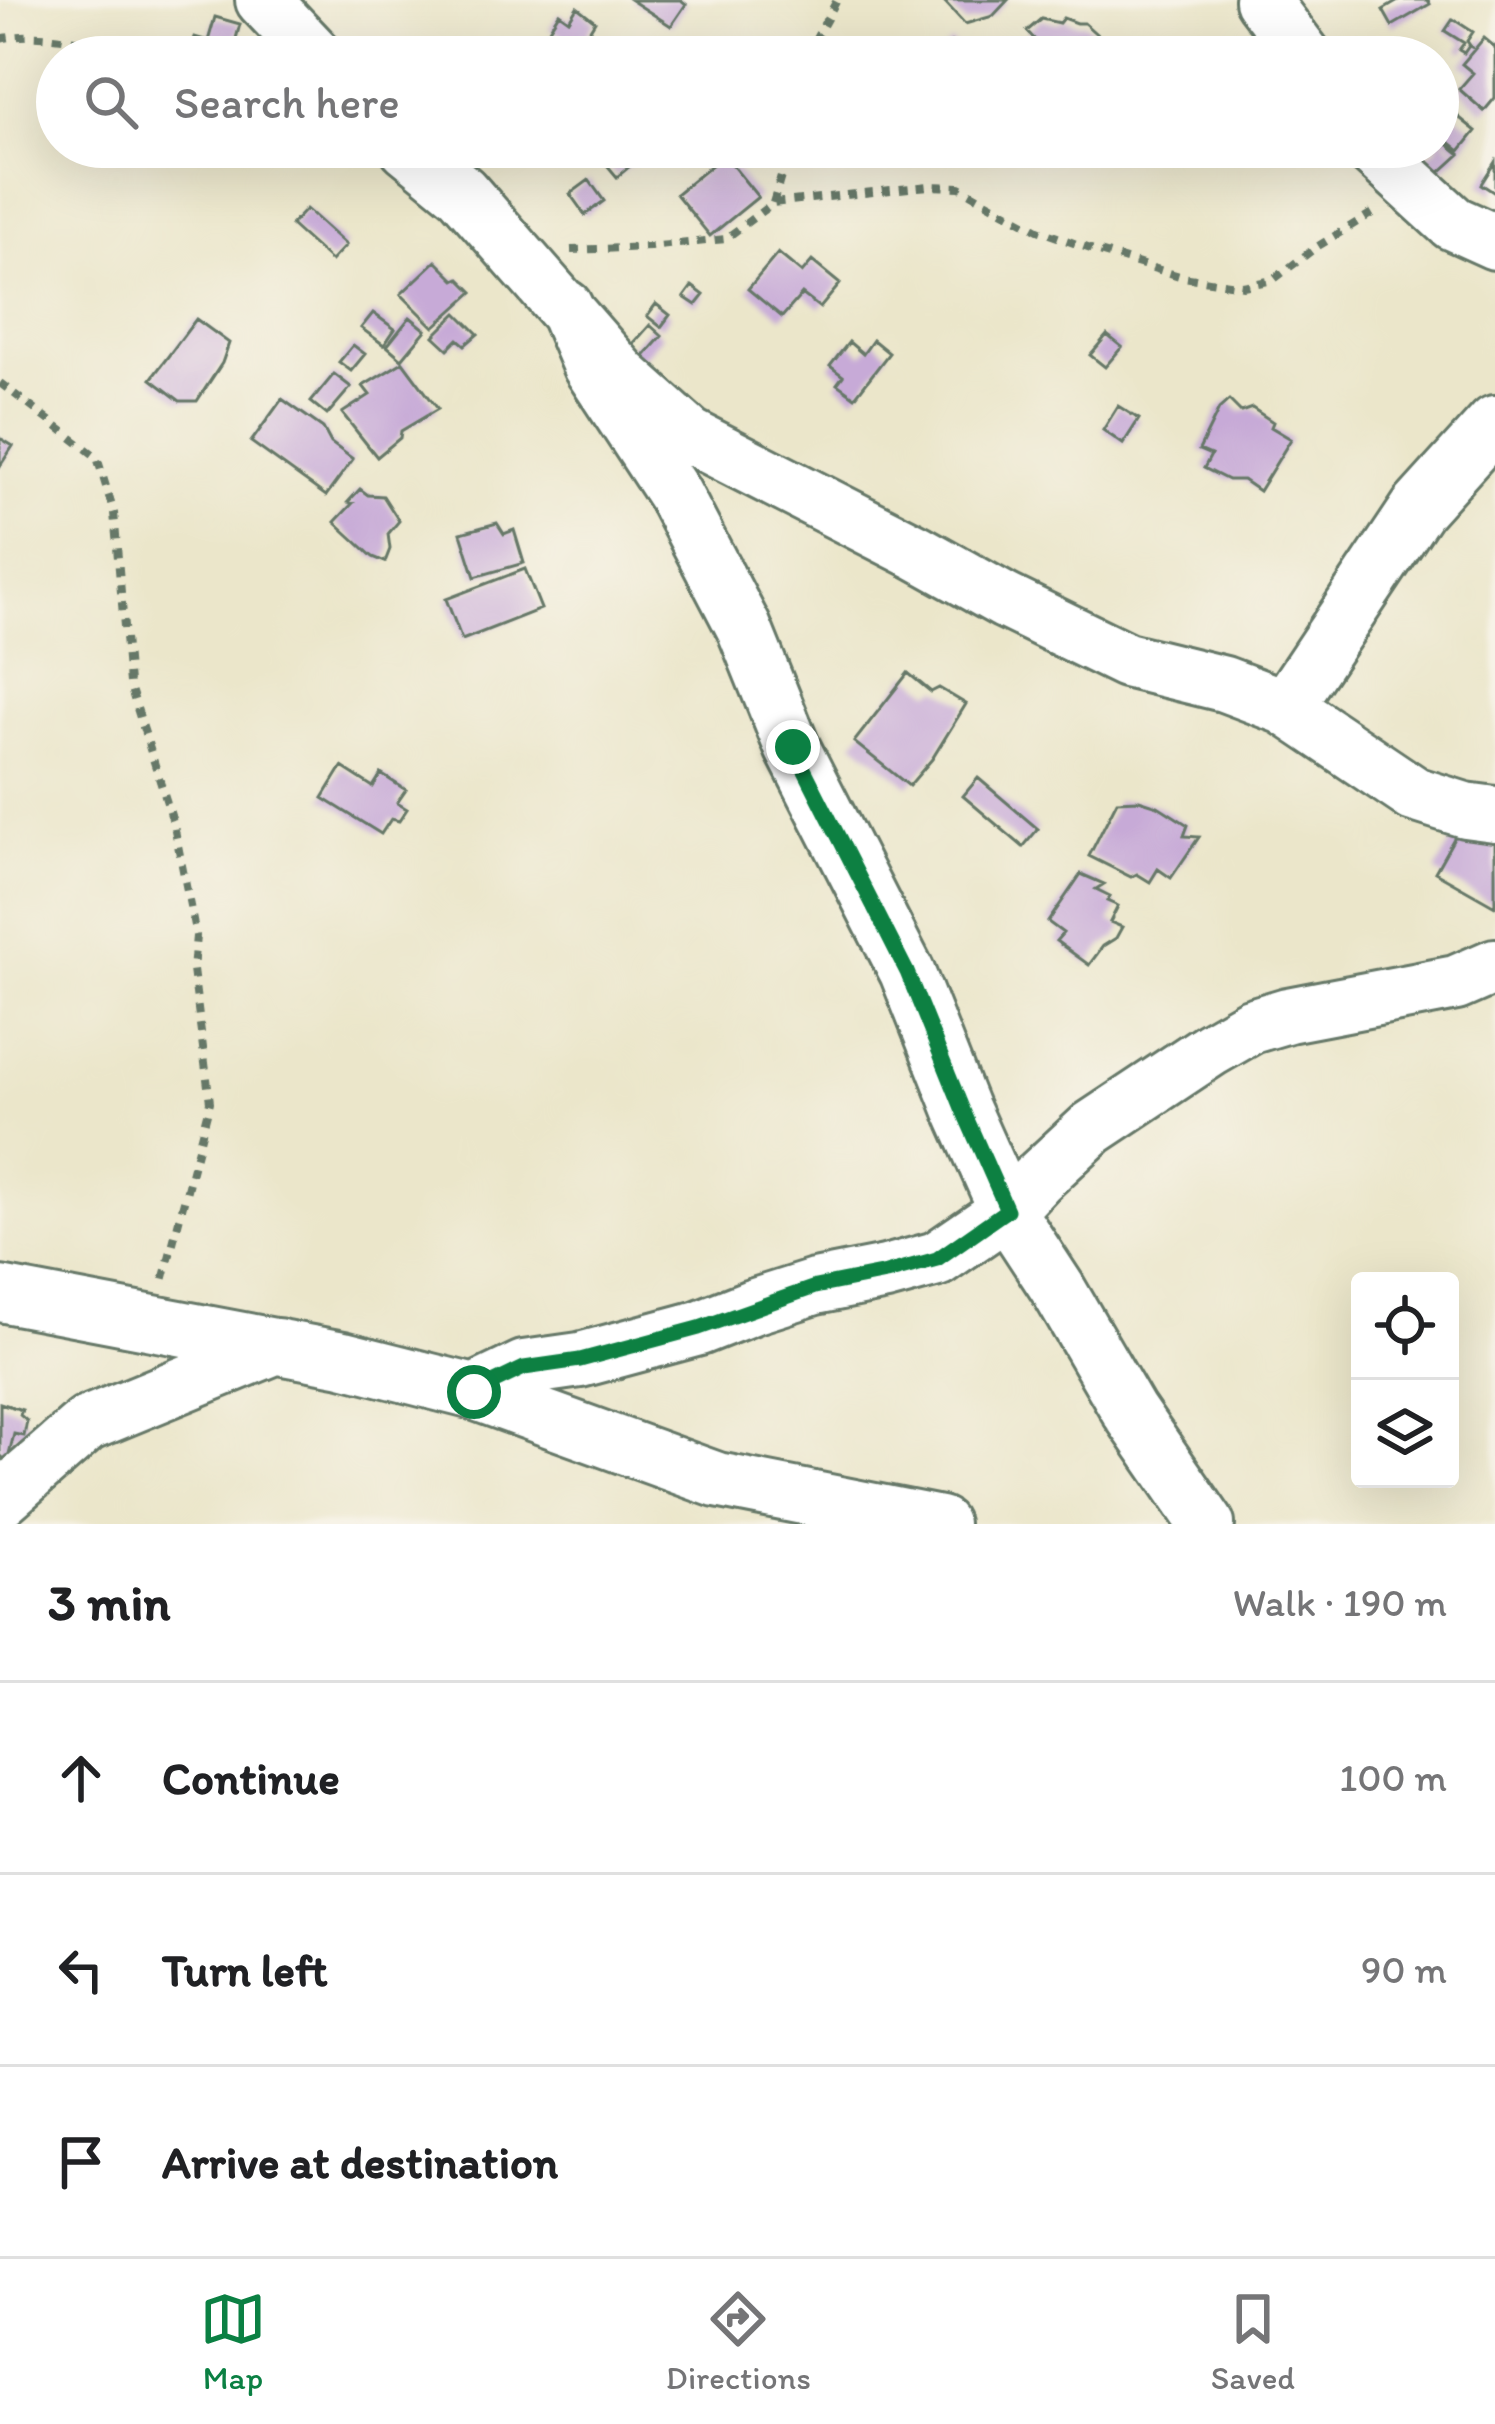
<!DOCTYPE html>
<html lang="en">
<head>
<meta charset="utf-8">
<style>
  :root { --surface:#fff; --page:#f6f6f6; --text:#202124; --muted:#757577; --line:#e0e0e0; --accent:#0b8043 }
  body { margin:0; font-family:Itim,sans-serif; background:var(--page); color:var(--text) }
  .controls { position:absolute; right:36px; bottom:36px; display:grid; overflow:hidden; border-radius:12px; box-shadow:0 12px 48px #0002 }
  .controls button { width:108px; height:108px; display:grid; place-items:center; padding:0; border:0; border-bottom:3px solid var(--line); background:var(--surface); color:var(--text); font:60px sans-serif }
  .stop { position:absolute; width:36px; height:36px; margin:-27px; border:9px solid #0b8043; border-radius:50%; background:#fff }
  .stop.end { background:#0b8043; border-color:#fff; box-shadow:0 3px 12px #0008 }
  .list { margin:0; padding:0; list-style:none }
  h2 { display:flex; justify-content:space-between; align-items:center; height:156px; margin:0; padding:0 48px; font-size:51px }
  h2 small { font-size:39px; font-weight:400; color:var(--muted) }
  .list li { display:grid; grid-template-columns:78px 1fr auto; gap:36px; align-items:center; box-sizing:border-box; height:192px; padding:0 48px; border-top:3px solid var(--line) }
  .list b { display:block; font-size:45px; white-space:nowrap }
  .list em { font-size:39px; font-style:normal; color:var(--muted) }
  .icon { flex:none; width:66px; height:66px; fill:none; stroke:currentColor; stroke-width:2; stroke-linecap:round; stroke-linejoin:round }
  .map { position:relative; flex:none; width:1495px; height:1524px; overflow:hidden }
  .search { position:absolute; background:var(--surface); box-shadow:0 12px 48px #0002; left:36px; right:36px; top:36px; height:132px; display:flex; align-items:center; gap:30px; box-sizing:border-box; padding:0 42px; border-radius:66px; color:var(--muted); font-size:45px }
  .sheet { height:732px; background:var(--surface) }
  nav { display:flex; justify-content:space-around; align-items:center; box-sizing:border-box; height:168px; border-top:3px solid var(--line); background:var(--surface); font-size:33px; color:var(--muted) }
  nav a { display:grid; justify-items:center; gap:6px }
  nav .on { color:var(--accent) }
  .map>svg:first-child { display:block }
  .building { fill:#c7aad7 }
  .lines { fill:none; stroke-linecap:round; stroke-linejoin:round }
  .minor-casing { stroke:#667868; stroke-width:60 }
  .path { stroke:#667868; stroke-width:8; stroke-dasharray:9 9; stroke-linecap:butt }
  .minor { stroke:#fff; stroke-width:54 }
  .route { stroke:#0b8043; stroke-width:15 }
</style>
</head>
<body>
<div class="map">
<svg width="1495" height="1524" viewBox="0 0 1495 1524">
  <rect width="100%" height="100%" fill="#f7f3e8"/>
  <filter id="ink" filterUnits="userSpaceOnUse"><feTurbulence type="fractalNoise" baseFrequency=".00833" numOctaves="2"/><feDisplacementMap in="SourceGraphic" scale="24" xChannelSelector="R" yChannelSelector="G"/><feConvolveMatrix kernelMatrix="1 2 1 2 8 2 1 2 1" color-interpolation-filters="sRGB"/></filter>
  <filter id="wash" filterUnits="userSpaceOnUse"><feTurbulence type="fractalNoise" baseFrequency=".004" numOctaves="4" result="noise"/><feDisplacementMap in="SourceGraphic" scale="48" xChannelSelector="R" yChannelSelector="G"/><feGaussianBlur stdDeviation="2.7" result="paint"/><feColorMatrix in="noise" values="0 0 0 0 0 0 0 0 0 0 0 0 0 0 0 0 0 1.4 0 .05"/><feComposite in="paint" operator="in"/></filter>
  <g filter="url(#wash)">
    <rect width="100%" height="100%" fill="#ebe6ca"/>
    <g id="blocks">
      <path class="building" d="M 631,0 L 681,0 L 686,4 L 671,26 Z
        M 943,0 L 1008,0 L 993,16 L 965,24 Z
        M 1400,0 L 1428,0 L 1430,4 L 1392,26 L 1383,10 Z
        M 577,7 L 595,21 L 580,46 L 549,29 L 559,13 L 569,20 Z
        M 215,17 L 240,24 L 231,57 L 188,57 L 195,37 L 208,41 Z
        M 1063,18 L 1076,23 L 1084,23 L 1103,40 L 1093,51 L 1099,57 L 1027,57 L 1023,54 L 1037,42 L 1027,31 L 1041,19 L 1059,23 Z
        M 1453,19 L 1473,32 L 1467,41 L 1471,47 L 1469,46 L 1464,53 L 1459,50 L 1464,43 L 1445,31 Z
        M 1484,38 L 1495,47 L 1495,98 L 1484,111 L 1459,89 L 1473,73 L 1462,64 Z
        M 951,42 L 966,57 L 936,57 Z
        M 1451,111 L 1476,131 L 1460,151 L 1438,133 L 1438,127 Z
        M 1439,137 L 1460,154 L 1437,175 L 1425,157 L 1438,147 Z
        M 603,147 L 653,147 L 617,177 L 597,153 Z
        M 724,155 L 758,197 L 710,236 L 676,194 Z
        M 1495,162 L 1495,193 L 1481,184 Z
        M 589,180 L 604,201 L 585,215 L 570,194 Z
        M 306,209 L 346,245 L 331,261 L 291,225 Z
        M 778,253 L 802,273 L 812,261 L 840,284 L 820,308 L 802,294 L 782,317 L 748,289 Z
        M 436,261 L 455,280 L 459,278 L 473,292 L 434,327 L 401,294 Z
        M 692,286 L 704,295 L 696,305 L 684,297 Z
        M 656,304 L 670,315 L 661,327 L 647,316 Z
        M 373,313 L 395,329 L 384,345 L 361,328 Z
        M 457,313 L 478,334 L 465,345 L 458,339 L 448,349 L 434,336 Z
        M 410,317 L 426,330 L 402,359 L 387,346 Z
        M 196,319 L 229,343 L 222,363 L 197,401 L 180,401 L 151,379 Z
        M 650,325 L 662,336 L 637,364 L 625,353 Z
        M 1107,335 L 1122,347 L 1105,367 L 1090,355 Z
        M 873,340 L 889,353 L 855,397 L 837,384 L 843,376 L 830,366 L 849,342 L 863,354 Z
        M 353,345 L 365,354 L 351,371 L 339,362 Z
        M 403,362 L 438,409 L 401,431 L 400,438 L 377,457 L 342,413 L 370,395 L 363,386 Z
        M 334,374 L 351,387 L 327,415 L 311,402 Z
        M 282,399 L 323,428 L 331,443 L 353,459 L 326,496 L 251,442 Z
        M 1229,400 L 1241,412 L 1252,408 L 1273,422 L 1271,427 L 1291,439 L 1259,491 L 1243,480 L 1228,480 L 1204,468 L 1211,455 L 1199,450 L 1219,409 Z
        M 1118,406 L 1139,419 L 1123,444 L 1103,430 Z
        M 0,438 L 13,446 L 0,466 Z
        M 360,489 L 368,495 L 383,496 L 399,521 L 388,534 L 390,549 L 385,562 L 373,557 L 335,522 L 353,503 L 348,502 Z
        M 497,523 L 504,534 L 514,530 L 524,563 L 475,577 L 461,533 Z
        M 525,569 L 541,609 L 462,640 L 446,599 Z
        M 908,673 L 931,692 L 939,688 L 966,704 L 932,759 L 909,786 L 854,742 Z
        M 342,767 L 373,787 L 381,774 L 406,790 L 397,803 L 407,809 L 399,821 L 391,819 L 381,834 L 323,798 Z
        M 978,778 L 1038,829 L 1023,847 L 963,796 Z
        M 1139,800 L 1158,806 L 1188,825 L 1184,836 L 1199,837 L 1171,878 L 1158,869 L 1150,882 L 1137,874 L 1131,877 L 1089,856 L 1117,801 Z
        M 1467,815 L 1495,831 L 1495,906 L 1435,872 Z
        M 1081,874 L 1104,884 L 1096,889 L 1110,896 L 1107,901 L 1118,906 L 1110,922 L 1122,927 L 1116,938 L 1103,946 L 1089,965 L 1056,941 L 1063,933 L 1048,922 Z
        M 0,1403 L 22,1410 L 20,1415 L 27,1421 L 24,1436 L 14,1434 L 7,1462 L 0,1455 Z"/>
    </g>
  </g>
  <g filter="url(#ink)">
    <use href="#blocks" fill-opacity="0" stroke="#667868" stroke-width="3"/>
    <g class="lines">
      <defs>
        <path id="minor" d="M 263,0 L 317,57
          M 1262,0 L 1305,57
          M 407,147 L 462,192 L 622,375 L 690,436 L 917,552 L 1005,601 L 1126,660 L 1224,684 L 1285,707 L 1414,794 L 1465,810 L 1495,814
          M 1370,147 L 1453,223 L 1495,242
          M 565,307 L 590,366 L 674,494 L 744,628 L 792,747 L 907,972 L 961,1108 L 1007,1211 L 1058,1289 L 1129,1411 L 1207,1524
          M 1285,707 L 1418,508 L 1495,423
          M 0,1294 L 343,1359 L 474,1392 L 717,1480 L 940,1524
          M 474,1392 L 524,1368 L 580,1360 L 699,1328 L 752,1307 L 815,1287 L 886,1273 L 937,1259 L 1007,1211 L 1037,1179 L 1092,1128 L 1211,1049 L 1251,1026 L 1288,1015 L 1456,983 L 1495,966
          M 0,1500 L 87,1424 L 277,1346"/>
      </defs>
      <use href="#minor" class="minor-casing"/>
      <path class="path" d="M 0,39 C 43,28 108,47 151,57
        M 806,57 L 837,0
        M 773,203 L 790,147
        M 571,250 L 650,247 L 725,239 L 773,203 L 928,186 L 960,187 L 1038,230 L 1096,251 L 1183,277 L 1243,286 L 1273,280 L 1315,248 L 1377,210
        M 0,383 L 97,457 L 114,513 L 129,683 L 174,825 L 196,936 L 193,970 L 210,1102 L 163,1281"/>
      <use href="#minor" class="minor"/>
    </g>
  </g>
  <g class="lines" filter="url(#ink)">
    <path class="route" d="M 474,1392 L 524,1368 L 580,1360 L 699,1328 L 815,1287 L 886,1273 L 937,1259 L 1007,1210 L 962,1108 L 907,972 L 793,747"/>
  </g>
</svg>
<div class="controls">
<button><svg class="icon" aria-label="locate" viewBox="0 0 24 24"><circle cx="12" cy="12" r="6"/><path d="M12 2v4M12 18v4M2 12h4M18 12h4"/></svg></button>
<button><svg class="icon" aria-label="layers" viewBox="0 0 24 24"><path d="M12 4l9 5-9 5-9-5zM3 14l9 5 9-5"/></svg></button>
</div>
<div class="stop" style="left:474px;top:1392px"></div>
<div class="stop end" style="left:793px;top:747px"></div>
<div class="search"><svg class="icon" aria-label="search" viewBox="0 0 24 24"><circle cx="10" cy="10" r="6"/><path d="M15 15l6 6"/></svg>Search here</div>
</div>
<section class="sheet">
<h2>3 min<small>Walk · 190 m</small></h2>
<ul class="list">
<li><svg class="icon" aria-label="ahead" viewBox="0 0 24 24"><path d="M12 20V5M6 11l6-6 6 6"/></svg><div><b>Continue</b></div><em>100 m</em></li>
<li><svg class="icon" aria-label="left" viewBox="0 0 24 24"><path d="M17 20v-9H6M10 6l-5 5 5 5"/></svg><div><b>Turn left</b></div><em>90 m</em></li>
<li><svg class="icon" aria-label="arrive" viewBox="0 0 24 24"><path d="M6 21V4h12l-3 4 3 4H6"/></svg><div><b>Arrive at destination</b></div></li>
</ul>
</section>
<nav>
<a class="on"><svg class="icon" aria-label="map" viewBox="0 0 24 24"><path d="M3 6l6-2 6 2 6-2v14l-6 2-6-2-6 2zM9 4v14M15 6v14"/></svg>Map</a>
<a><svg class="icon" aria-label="directions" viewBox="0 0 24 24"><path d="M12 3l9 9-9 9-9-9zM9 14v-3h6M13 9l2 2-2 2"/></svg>Directions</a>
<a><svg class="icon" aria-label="saved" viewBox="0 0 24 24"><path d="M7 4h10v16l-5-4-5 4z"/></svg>Saved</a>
</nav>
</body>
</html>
